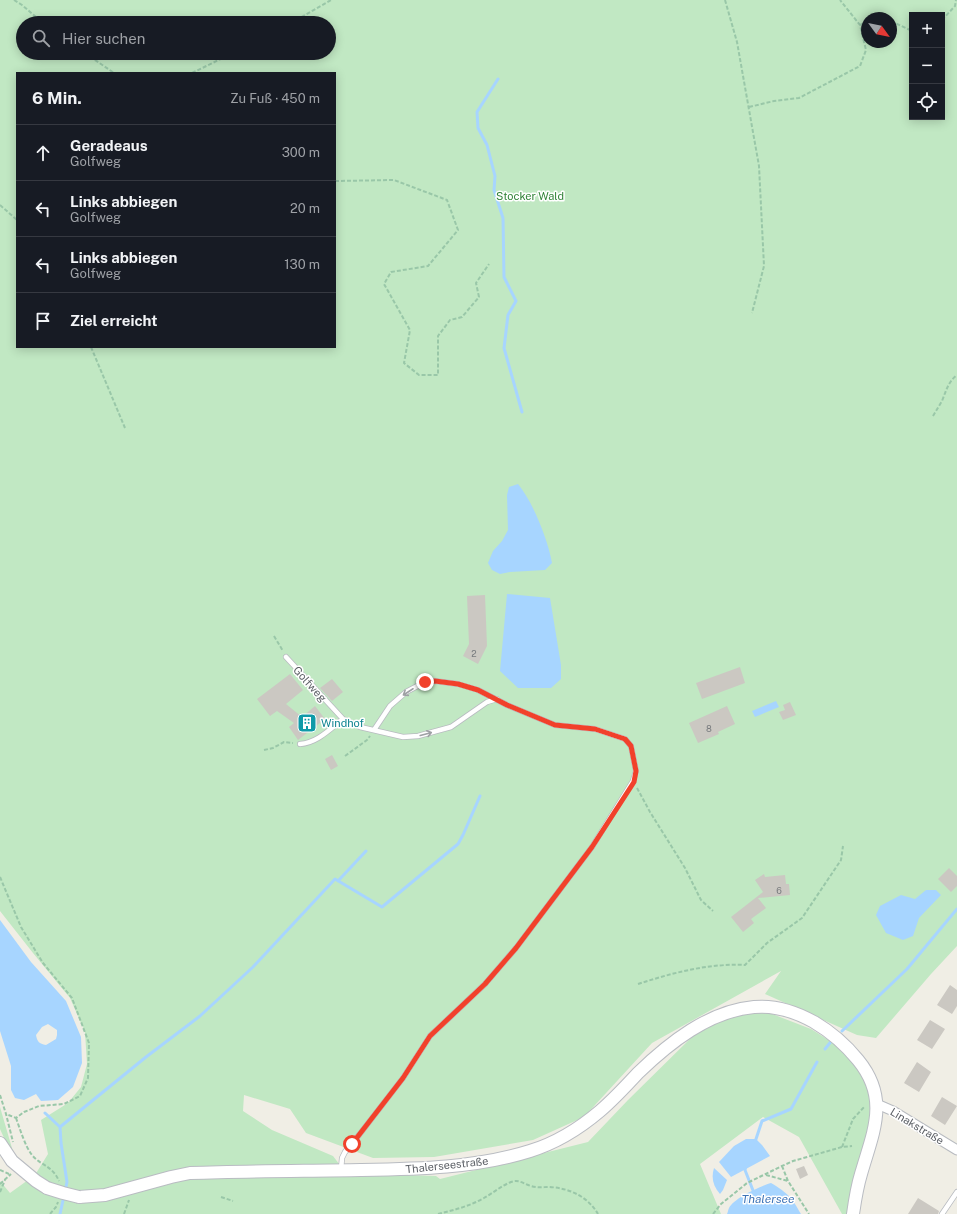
<!DOCTYPE html>
<html lang="de">
<head>
<meta charset="utf-8">
<style>
  :root { --surface:#171b24; --page:#242831; --text:#f1f3f6; --muted:#9ea1a6; --line:#363941 }
  body { margin:0; font-family:"Public Sans",sans-serif; background:var(--page); color:var(--text) }
  .controls { position:absolute; right:12px; top:12px; display:grid; overflow:hidden; border-radius:0px; box-shadow:0 2px 10px #0003 }
  .controls button { width:36px; height:36px; display:grid; place-items:center; padding:0; border:0; border-bottom:1px solid var(--line); background:var(--surface); color:var(--text); font:20px sans-serif }
  .compass { position:absolute; left:861px; top:12px; width:36px; height:36px; border-radius:50%; background:var(--surface); box-shadow:0 2px 10px #0003; rotate:123deg }
  .stop { position:absolute; width:12px; height:12px; margin:-9px; border:3px solid #f1412b; border-radius:50%; background:#fff }
  .stop.end { background:#f1412b; border-color:#fff; box-shadow:0 1px 4px #0008 }
  .list { margin:0; padding:0; list-style:none }
  h2 { display:flex; justify-content:space-between; align-items:center; height:52px; margin:0; padding:0 16px; font-size:17px }
  h2 small { font-size:13px; font-weight:400; color:var(--muted) }
  .list li { display:grid; grid-template-columns:26px 1fr auto; gap:12px; align-items:center; box-sizing:border-box; height:56px; padding:0 16px; border-top:1px solid var(--line) }
  .list b { display:block; font-size:15px; white-space:nowrap }
  .list p { margin:0; font-size:13px; white-space:nowrap; color:var(--muted) }
  .list em { font-size:13px; font-style:normal; color:var(--muted) }
  .icon { flex:none; width:22px; height:22px; fill:none; stroke:currentColor; stroke-width:2; stroke-linecap:round; stroke-linejoin:round }
  .map { position:relative; flex:none; width:957px; height:1214px; overflow:hidden }
  .search { position:absolute; background:var(--surface); box-shadow:0 2px 10px #0003; left:16px; top:16px; width:320px; height:44px; display:flex; align-items:center; gap:10px; box-sizing:border-box; padding:0 14px; border-radius:22px; color:var(--muted); font-size:15px }
  .panel { position:absolute; background:var(--surface); box-shadow:0 2px 10px #0003; left:16px; top:72px; width:320px; height:276px; border-radius:0px }
  .map>svg:first-child { display:block }
  .green { fill:#c1e8c3; fill-rule:evenodd }
  .water { fill:#a7d5ff; fill-rule:evenodd }
  .lines { fill:none; stroke-linecap:round; stroke-linejoin:round }
  .stream { stroke:#a7d5ff; stroke-width:3 }
  .building { fill:#cbc8c2 }
  .lane-casing { stroke:#b8bbc0; stroke-width:6 }
  .street-casing { stroke:#b8bbc0; stroke-width:11 }
  .secondary-casing { stroke:#b9bcc2; stroke-width:14 }
  .path { stroke:#99c7a8; stroke-width:2; stroke-dasharray:4 2; stroke-linecap:butt }
  .lane { stroke:#fff; stroke-width:4.5 }
  .street { stroke:#fff; stroke-width:9 }
  .secondary { stroke:#fff; stroke-width:12 }
  .secondary-bridge-casing { stroke:#b9bcc2; stroke-width:14; stroke-linecap:butt }
  .secondary-bridge { stroke:#fff; stroke-width:12 }
  .oneway { stroke:#9ea0a4 }
  .route { stroke:#f1412b; stroke-width:5 }
  .labels { text-anchor:middle; dominant-baseline:central; stroke-width:3; stroke-linejoin:round; paint-order:stroke }
  .number-label { font-size:9px; fill:#787b7e }
  .park-label { font-size:11px; fill:#308237; stroke:#fff }
  .street-label { font-size:11px; fill:#5d6167; stroke:#fff }
  .culture-label { font-size:11px; fill:#0d838f; stroke:#fff; text-anchor:start }
  .water-label { font-size:12px; font-style:italic; fill:#3e74b7; stroke:#fff }
</style>
</head>
<body>
<div class="map">
<svg width="957" height="1214" viewBox="0 0 957 1214">
  <rect width="100%" height="100%" fill="#f0eee5"/>
  <path class="green" d="M 0,0 L 957,0 L 957,946 L 931,974 L 876,1038 L 857,1035 L 765,994 L 781,971 L 652,1043 L 584,1117 L 533,1140 L 434,1157 L 373,1158 L 306,1133 L 290,1109 L 244,1095 L 243,1111 L 272,1130 L 333,1156 L 346,1173 L 436,1176 L 440,1179 L 588,1142 L 628,1100 L 698,1031 L 750,1010 L 754,1007 L 811,1029 L 846,1051 L 871,1090 L 872,1107 L 851,1214 L 842,1214 L 799,1137 L 763,1117 L 700,1164 L 721,1214 L 0,1214 L 0,1181 L 10,1193 L 35,1175 L 48,1154 L 41,1120 L 68,1103 L 81,1087 L 87,1064 L 85,1032 L 70,998 L 33,953 L 0,911 ZM 912,15 L 942,15 L 942,117 L 912,117 ZM 867,18 L 891,18 L 891,42 L 867,42 ZM 23,23 L 329,23 L 329,53 L 23,53 ZM 17,73 L 335,73 L 335,347 L 17,347 Z
    M 0,1107 L 14,1155 L 9,1149 L 0,1129 Z"/>
  <path class="water" d="M 518,484 C 533,502 548,540 552,563 L 545,570 L 510,572 L 500,574 L 492,570 L 488,563 L 493,551 L 502,541 L 508,530 L 507,495 L 509,487 Z
    M 507,594 L 550,598 L 561,665 L 561,679 L 551,688 L 518,688 L 500,671 Z
    M 776,701 L 779,707 L 755,717 L 752,711 Z
    M 926,890 L 936,890 L 941,895 L 919,918 L 913,936 L 903,940 L 886,933 L 876,915 L 880,906 L 901,895 L 915,899 Z
    M 0,920 L 31,962 L 66,1001 L 81,1037 L 82,1063 L 73,1087 L 58,1100 L 41,1101 L 36,1094 L 24,1100 L 15,1098 L 11,1090 L 11,1066 L 0,1031 ZM 48,1024 L 57,1030 L 57,1035 L 56,1039 L 46,1045 C 39,1044 37,1041 36,1035 L 42,1027 Z
    M 746,1139 L 756,1139 L 762,1145 L 770,1156 L 731,1177 L 719,1162 L 734,1146 Z
    M 714,1168 L 727,1180 L 723,1190 L 720,1194 C 713,1186 711,1178 714,1168 Z
    M 771,1183 C 788,1193 792,1198 801,1214 L 727,1214 C 728,1212 728,1210 729,1208 C 734,1198 761,1186 771,1183 Z"/>
  <g class="lines">
    <path class="stream" d="M 498,79 L 477,112 L 478,128 L 487,145 L 495,176 L 494,190 L 503,218 L 504,277 L 516,301 L 508,315 L 504,348 L 522,412
      M 338,881 L 366,851
      M 842,1031 L 907,969 L 957,909
      M 825,1049 L 833,1039
      M 45,1113 L 60,1127 L 61,1143 L 67,1182 L 65,1191
      M 60,1127 L 146,1057 L 200,1016 L 253,967 L 335,879 L 382,907 L 458,844 L 463,835 L 480,796
      M 755,1142 L 762,1121 L 791,1109 L 817,1062
      M 746,1166 L 745,1170 L 754,1193
      M 60,1214 L 64,1196"/>
  </g>
  <path class="building" d="M 485,595 L 487,646 L 478,664 L 463,656 L 469,644 L 467,596 Z
    M 740,667 L 745,683 L 702,699 L 696,683 Z
    M 290,674 L 303,690 L 286,704 L 302,717 L 315,706 L 325,719 L 298,740 L 289,727 L 294,723 L 277,711 L 270,716 L 257,699 Z
    M 332,679 L 343,692 L 332,701 L 320,688 Z
    M 790,702 L 796,715 L 783,720 L 779,712 L 785,710 L 783,705 Z
    M 727,706 L 735,724 L 718,732 L 719,734 L 698,743 L 689,723 Z
    M 332,755 L 338,766 L 331,770 L 325,759 Z
    M 949,868 L 957,876 L 957,886 L 951,892 L 938,879 Z
    M 764,874 L 765,877 L 785,875 L 786,884 L 789,884 L 790,895 L 758,898 L 766,908 L 751,919 L 754,923 L 743,932 L 731,917 L 763,892 L 755,880 Z
    M 950,985 L 957,990 L 957,1006 L 952,1014 L 937,1005 Z
    M 930,1020 L 945,1029 L 932,1049 L 917,1040 Z
    M 917,1062 L 931,1072 L 919,1092 L 904,1083 Z
    M 942,1097 L 957,1106 L 945,1125 L 931,1116 Z
    M 804,1166 L 808,1175 L 800,1179 L 796,1169 Z
    M 918,1198 L 939,1211 L 938,1214 L 908,1214 Z"/>
  <g class="lines">
    <defs>
      <path id="lane" d="M 286,657 L 343,719 L 360,727 L 403,737 L 418,736 L 451,727 L 487,702 L 497,699
        M 300,744 C 317,743 330,729 343,719
        M 341,1170 L 342,1158 L 345,1152 L 359,1135 L 403,1078 L 430,1036 L 485,984 L 516,948 L 592,847 L 633,781 L 636,771 L 631,746 L 625,739 L 595,729 L 555,725 L 507,705 L 478,690 L 458,684 L 435,681 L 425,682 L 406,692 L 390,706 L 374,730
        M 942,1214 L 957,1192"/>
      <path id="street" d="M 877,1104 L 893,1111 L 957,1150"/>
      <path id="secondary" d="M 0,1143 L 12,1161 L 36,1181 L 47,1188
        M 79,1197 L 105,1195 L 171,1177 L 190,1173 C 247,1171 304,1171 361,1170 C 418,1169 476,1168 530,1151 C 556,1143 580,1128 600,1111 C 614,1099 626,1086 638,1073 C 669,1043 709,1011 754,1007 C 775,1005 796,1012 814,1022 C 831,1032 845,1044 858,1060 C 890,1099 873,1132 861,1174 C 857,1187 855,1200 853,1214"/>
    </defs>
    <use href="#lane" class="lane-casing"/>
    <use href="#street" class="street-casing"/>
    <use href="#secondary" class="secondary-casing"/>
    <path class="path" d="M 14,0 L 22,5 L 43,23
      M 725,0 L 737,42 L 759,166 L 764,266 L 752,313
      M 873,18 L 879,15 L 885,18
      M 942,20 L 955,6 L 956,0
      M 891,21 L 912,31
      M 291,23 L 331,0
      M 860,25 L 867,22
      M 85,53 L 114,73
      M 192,73 L 233,53
      M 749,107 L 774,101 L 799,98 L 860,66 L 866,50 L 860,25 L 840,0
      M 335,181 L 394,180 L 447,200 L 458,230 L 428,266 L 391,272 L 384,284 L 410,330 L 404,363 L 419,375 L 438,375 L 438,336 L 450,320 L 462,317 L 479,297 L 476,283 L 489,264
      M 0,205 L 17,220
      M 91,347 L 125,428
      M 933,416 C 936,411 939,406 942,401 C 946,391 948,382 957,375
      M 274,636 L 283,651
      M 264,750 L 273,748 L 284,742 L 293,743
      M 345,756 L 367,740 L 370,736
      M 637,788 L 650,812 L 685,868 L 701,900 L 713,911
      M 0,877 L 21,927 L 43,963 L 72,998 L 89,1043 L 88,1078 L 80,1096 L 64,1104 L 39,1106 L 24,1112 L 16,1118 L 6,1114
      M 638,984 C 672,973 709,963 745,965 L 767,943 L 802,918 L 841,860 L 843,846
      M 0,1095 L 6,1114 L 13,1142
      M 16,1118 C 20,1129 25,1146 32,1155 C 41,1166 52,1165 59,1181
      M 842,1147 L 853,1119 L 865,1106
      M 782,1166 L 788,1181 L 809,1214
      M 0,1170 L 9,1174
      M 766,1175 L 788,1181
      M 0,1184 L 11,1174
      M 0,1192 L 5,1180
      M 221,1197 L 233,1201
      M 50,1214 L 56,1207 L 58,1202
      M 124,1214 L 129,1200
      M 438,1214 C 454,1210 470,1206 484,1198 C 493,1193 501,1186 511,1182 C 519,1179 524,1184 531,1186 C 537,1188 543,1187 549,1187 C 570,1188 588,1197 598,1214
      M 713,1214 L 721,1204 L 747,1183 L 782,1166 L 793,1161 L 842,1147 L 852,1146"/>
    <use href="#lane" class="lane"/>
    <use href="#street" class="street"/>
    <use href="#secondary" class="secondary"/>
    <defs>
      <path id="secondary-bridge" d="M 47,1188 L 63,1193 L 79,1197"/>
    </defs>
    <use href="#secondary-bridge" class="secondary-bridge-casing"/>
    <use href="#secondary-bridge" class="secondary-bridge"/>
  </g>
  <defs><path id="oneway-shaft" d="M-6 0H5M1.5-3L5.5 0L1.5 3" fill="none" stroke-width="1.6" stroke-linecap="round" stroke-linejoin="round"/></defs>
  <g class="oneway">
    <use href="#oneway-shaft" transform="translate(408 692) rotate(147)"/>
    <use href="#oneway-shaft" transform="translate(426 734) rotate(-15)"/>
  </g>
  <g class="lines">
    <path class="route" d="M 352,1144 L 403,1078 L 430,1036 L 485,984 L 516,948 L 592,847 L 634,782 L 636,771 L 631,746 L 625,739 L 595,729 L 555,725 L 507,705 L 478,690 L 458,684 L 435,681 L 425,682"/>
  </g>
  <defs>
    <symbol id="building-square" viewBox="-11 -11 22 22"><rect x="-9" y="-9" width="18" height="18" rx="4" fill="#0f9aa8" stroke="#fff"/><path d="M-4-6H4V6H1V3H-1V6H-4ZM-2.5-4.3h1.7v1.8h-1.7ZM.8-4.3h1.7v1.8H.8ZM-2.5-1h1.7V.8h-1.7ZM.8-1h1.7V.8H.8Z" fill="#fff"/></symbol>
  </defs>
  <g fill-rule="evenodd">
    <use href="#building-square" x="296" y="712" width="22" height="22"/>
  </g>
  <g class="labels">
    <g class="number-label">
      <text x="474" y="653">2</text>
      <text x="709" y="728">8</text>
      <text x="779" y="890">6</text>
    </g>
    <g class="park-label">
      <text x="530" y="196">Stocker Wald</text>
    </g>
    <g class="street-label">
      <text transform="translate(310 684) rotate(48)">Golfweg</text>
      <text transform="translate(917 1126) rotate(31)">Linakstraße</text>
      <text transform="translate(447 1165) rotate(-6)">Thalerseestraße</text>
    </g>
    <g class="culture-label">
      <text x="321" y="723">Windhof</text>
    </g>
    <g class="water-label">
      <text x="768" y="1199">Thalersee</text>
    </g>
  </g>
</svg>
<div class="controls">
<button>+</button>
<button>−</button>
<button><svg class="icon" aria-label="locate" viewBox="0 0 24 24"><circle cx="12" cy="12" r="6"/><path d="M12 2v4M12 18v4M2 12h4M18 12h4"/></svg></button>
</div>
<svg class="compass" viewBox="-18 -18 36 36"><path d="M0-13l5 13h-10z" fill="#e53935"/><path d="M0 13l5-13h-10z" fill="#9ea1a6"/></svg>
<div class="stop" style="left:352px;top:1144px"></div>
<div class="stop end" style="left:425px;top:682px"></div>
<div class="search"><svg class="icon" aria-label="search" viewBox="0 0 24 24"><circle cx="10" cy="10" r="6"/><path d="M15 15l6 6"/></svg>Hier suchen</div>
<section class="panel">
<h2>6 Min.<small>Zu Fuß · 450 m</small></h2>
<ul class="list">
<li><svg class="icon" aria-label="ahead" viewBox="0 0 24 24"><path d="M12 20V5M6 11l6-6 6 6"/></svg><div><b>Geradeaus</b><p>Golfweg</p></div><em>300 m</em></li>
<li><svg class="icon" aria-label="left" viewBox="0 0 24 24"><path d="M17 20v-9H6M10 6l-5 5 5 5"/></svg><div><b>Links abbiegen</b><p>Golfweg</p></div><em>20 m</em></li>
<li><svg class="icon" aria-label="left" viewBox="0 0 24 24"><path d="M17 20v-9H6M10 6l-5 5 5 5"/></svg><div><b>Links abbiegen</b><p>Golfweg</p></div><em>130 m</em></li>
<li><svg class="icon" aria-label="arrive" viewBox="0 0 24 24"><path d="M6 21V4h12l-3 4 3 4H6"/></svg><div><b>Ziel erreicht</b></div></li>
</ul>
</section>
</div>
</body>
</html>
